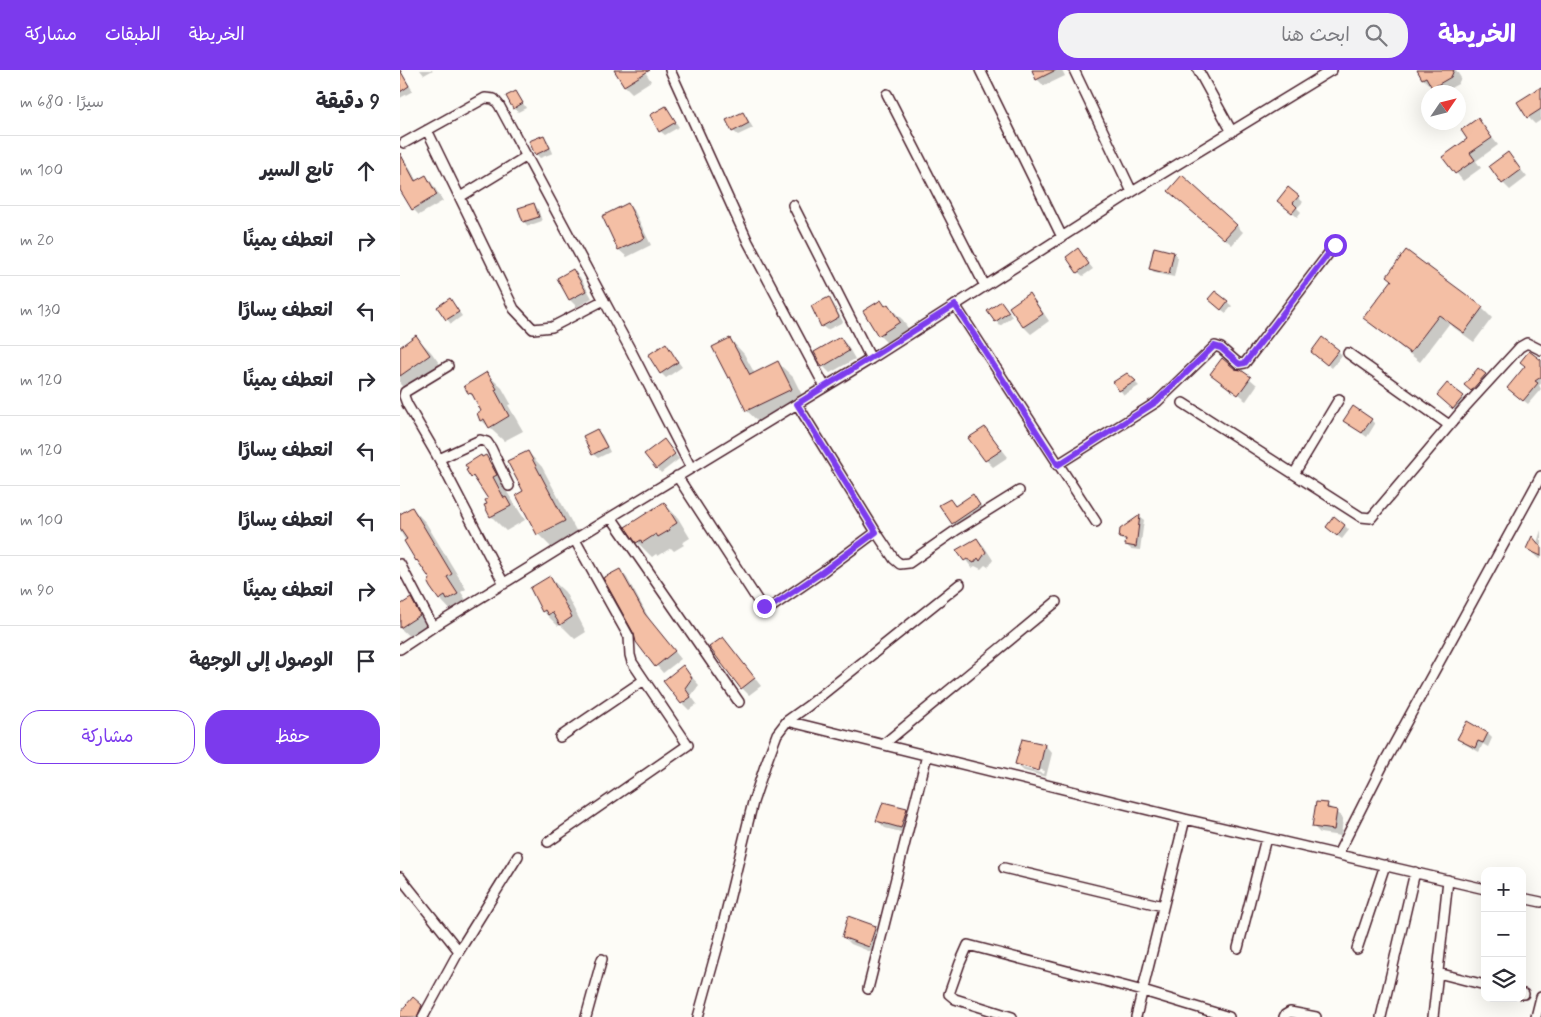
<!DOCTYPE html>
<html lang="ar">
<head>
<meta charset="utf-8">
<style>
  :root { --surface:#fff; --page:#f2f2f3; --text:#2b2b33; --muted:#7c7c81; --line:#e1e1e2; --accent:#7c3aed }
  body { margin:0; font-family:Mynerve,"Playpen Sans Arabic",sans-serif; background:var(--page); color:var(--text); direction:rtl }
  .controls { position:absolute; right:15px; bottom:15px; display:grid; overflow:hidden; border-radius:10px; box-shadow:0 5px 20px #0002 }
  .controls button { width:45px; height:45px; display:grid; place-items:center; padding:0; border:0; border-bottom:1px solid var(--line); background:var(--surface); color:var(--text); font:25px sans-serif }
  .compass { position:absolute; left:1021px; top:15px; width:45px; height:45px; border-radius:50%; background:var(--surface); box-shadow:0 5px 20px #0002; rotate:55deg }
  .stop { position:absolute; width:15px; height:15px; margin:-11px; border:4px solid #7c3aed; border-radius:50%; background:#fff }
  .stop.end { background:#7c3aed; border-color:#fff; box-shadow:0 1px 5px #0008 }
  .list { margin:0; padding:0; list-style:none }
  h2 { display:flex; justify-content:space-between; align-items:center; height:65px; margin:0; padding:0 20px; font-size:21px }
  h2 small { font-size:16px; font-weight:400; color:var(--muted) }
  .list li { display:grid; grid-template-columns:32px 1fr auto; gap:15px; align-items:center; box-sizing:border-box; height:70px; padding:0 20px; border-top:1px solid var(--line) }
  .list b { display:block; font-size:19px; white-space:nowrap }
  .list em { font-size:16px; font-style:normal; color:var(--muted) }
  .actions { display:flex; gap:10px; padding:15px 20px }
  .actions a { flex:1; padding:11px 0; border:1px solid var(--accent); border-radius:20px; text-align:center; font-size:18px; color:var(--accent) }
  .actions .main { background:var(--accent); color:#fff }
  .icon { flex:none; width:28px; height:28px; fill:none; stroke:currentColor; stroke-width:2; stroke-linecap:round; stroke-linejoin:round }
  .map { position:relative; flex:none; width:1141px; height:947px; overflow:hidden; direction:ltr }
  header { display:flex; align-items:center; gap:30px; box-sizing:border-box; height:70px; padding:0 25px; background:var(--accent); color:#fff }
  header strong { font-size:24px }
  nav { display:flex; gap:28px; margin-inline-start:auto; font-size:18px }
  .search { width:350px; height:45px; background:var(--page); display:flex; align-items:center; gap:12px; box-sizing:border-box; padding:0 18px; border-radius:20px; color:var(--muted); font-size:19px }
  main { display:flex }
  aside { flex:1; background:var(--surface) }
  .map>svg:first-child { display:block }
  .shadow { fill:#0003; fill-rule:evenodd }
  .building { fill:#f4bfa5; stroke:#4a1f2b }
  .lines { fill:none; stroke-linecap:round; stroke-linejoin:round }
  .minor-casing { stroke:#4a1f2b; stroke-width:12 }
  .minor { stroke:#fdfcf7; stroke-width:9 }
  .route { stroke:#7c3aed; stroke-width:6 }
</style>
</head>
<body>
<header>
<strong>الخريطة</strong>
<div class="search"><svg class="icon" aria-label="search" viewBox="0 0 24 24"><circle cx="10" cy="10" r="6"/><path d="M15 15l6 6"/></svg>ابحث هنا</div>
<nav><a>الخريطة</a><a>الطبقات</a><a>مشاركة</a></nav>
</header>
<main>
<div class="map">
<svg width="1141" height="947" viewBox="0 0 1141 947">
  <rect width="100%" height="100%" fill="#fdfcf7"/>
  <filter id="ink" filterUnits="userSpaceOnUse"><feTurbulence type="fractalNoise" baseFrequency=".02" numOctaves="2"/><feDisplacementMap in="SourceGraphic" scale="10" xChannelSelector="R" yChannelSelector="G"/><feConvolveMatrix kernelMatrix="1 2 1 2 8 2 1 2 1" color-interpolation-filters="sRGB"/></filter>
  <g filter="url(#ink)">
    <path class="shadow" d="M 20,0 L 33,0 L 24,5 Z
      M 215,0 L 244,0 L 251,11 L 232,23 L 225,16 Z
      M 633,0 L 662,0 L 665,6 L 644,16 L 637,9 Z
      M 1018,0 L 1056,0 L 1061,8 L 1058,14 L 1043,22 L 1038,22 L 1023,9 Z
      M 0,1 L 13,21 L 0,28 Z
      M 1141,19 L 1141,50 L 1135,54 L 1128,47 Z
      M 116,22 L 126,38 L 118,42 L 114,38 Z
      M 266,38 L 279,57 L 265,65 L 260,61 Z
      M 343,43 L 347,48 L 353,58 L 338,65 L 333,61 Z
      M 1078,50 L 1098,75 L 1076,91 L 1081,98 L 1063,111 L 1044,88 L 1069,69 Z
      M 143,66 L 148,71 L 153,83 L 140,88 L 136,84 Z
      M 1107,83 L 1127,107 L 1110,120 L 1103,113 Z
      M 0,86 L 6,92 L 17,111 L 25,106 L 31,112 L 43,131 L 19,145 L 13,139 L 0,118 Z
      M 889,119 L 903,132 L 897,138 L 901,142 L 897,147 L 883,135 Z
      M 777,128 L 836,155 L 843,162 L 832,175 Z
      M 133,134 L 138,139 L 142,151 L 128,156 L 124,152 Z
      M 228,135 L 235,142 L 251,175 L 227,187 L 219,180 L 203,147 Z
      M 755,179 L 774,183 L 778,188 L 774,207 L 755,203 L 750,198 Z
      M 678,180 L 693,199 L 683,206 L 678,202 Z
      M 173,200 L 180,207 L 192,228 L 177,237 L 170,230 L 158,209 Z
      M 988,206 L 1082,238 L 1092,248 L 1074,272 L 1049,254 L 1020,292 L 975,257 L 965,248 L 993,211 Z
      M 629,225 L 636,232 L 649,251 L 631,264 L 624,257 L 610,237 Z
      M 428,229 L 433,233 L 443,252 L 427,260 L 422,256 Z
      M 50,230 L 62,246 L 51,254 L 47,249 Z
      M 481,232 L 486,237 L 488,236 L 503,250 L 513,267 L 494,280 L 479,265 Z
      M 827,232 L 832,236 L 826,243 L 814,234 Z
      M 605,237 L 612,247 L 600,256 L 596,251 Z
      M 16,267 L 31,282 L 44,300 L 10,324 L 0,314 L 0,278 Z
      M 440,268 L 447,275 L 455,289 L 430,303 L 423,296 L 415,283 Z
      M 330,269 L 344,284 L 355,304 L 378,293 L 393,307 L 406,333 L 362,355 L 347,341 L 334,311 L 329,307 Z
      M 266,275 L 282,297 L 266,308 L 261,303 Z
      M 938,281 L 942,285 L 932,298 L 917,286 Z
      M 1141,292 L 1141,314 L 1139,315 L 1141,319 L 1128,334 L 1113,322 Z
      M 835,300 L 841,301 L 857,315 L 846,331 L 843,329 L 844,328 L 818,308 Z
      M 1078,300 L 1090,309 L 1076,324 L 1070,319 Z
      M 87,304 L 102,318 L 111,334 L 108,335 L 123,361 L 104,371 L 81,350 L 83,341 L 76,330 L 69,322 Z
      M 727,304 L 739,316 L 724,325 L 720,320 Z
      M 1047,314 L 1067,332 L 1058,343 L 1043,330 Z
      M 971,350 L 975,354 L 967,367 L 945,351 Z
      M 585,358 L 608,387 L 593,397 L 586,390 Z
      M 197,360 L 202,365 L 210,382 L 198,388 L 193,384 Z
      M 268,375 L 279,389 L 261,403 L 257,398 Z
      M 128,382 L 142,397 L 179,466 L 153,479 L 138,464 L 125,422 Z
      M 86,387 L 100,401 L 110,420 L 107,422 L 125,450 L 106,461 L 91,446 L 89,430 L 83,418 L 72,407 L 83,388 Z
      M 573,426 L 586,442 L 560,460 L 553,453 L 550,430 L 556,436 Z
      M 264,433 L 278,448 L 290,468 L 282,473 L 284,475 L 274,481 L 271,478 L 258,486 L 256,484 L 252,487 L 237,472 Z
      M 12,438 L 26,453 L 66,519 L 61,522 L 71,538 L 63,544 L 59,540 L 54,544 L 40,529 L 31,509 L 23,496 L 17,490 L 0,461 L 0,446 Z
      M 739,446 L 744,450 L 740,480 L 731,479 L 726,475 L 727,473 L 720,468 Z
      M 944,455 L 949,460 L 942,469 L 932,462 Z
      M 1141,460 L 1141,490 L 1128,478 L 1137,473 Z
      M 577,469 L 584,476 L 593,490 L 588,497 L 585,495 L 581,499 L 575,496 L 572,498 L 558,480 Z
      M 220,500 L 227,508 L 251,552 L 281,589 L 263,603 L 237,572 Z
      M 150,508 L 165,522 L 186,562 L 175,569 L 164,558 L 160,555 L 158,556 L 143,541 Z
      M 10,529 L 25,544 L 33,560 L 15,572 L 0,558 L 0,536 Z
      M 323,568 L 361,616 L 349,625 L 342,618 Z
      M 283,597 L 299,615 L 291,626 L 297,634 L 289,640 L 282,633 Z
      M 1088,664 L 1092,668 L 1088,677 L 1083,674 L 1079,682 L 1063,673 L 1059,669 Z
      M 645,675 L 652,683 L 646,707 L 624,701 L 616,694 ZM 623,695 L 645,701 L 644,704 L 623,698 Z
      M 927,735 L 943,748 L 941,766 L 920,763 L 913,756 Z
      M 506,739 L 513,746 L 508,764 L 485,758 L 478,751 Z
      M 475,857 L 483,865 L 476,884 L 451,874 L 444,867 Z
      M 22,936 L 29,943 L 27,947 L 0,947 L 0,938 L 3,941 Z"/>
    <path class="building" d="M 0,0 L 9,16 L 0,22 Z
      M 214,0 L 250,0 L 224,16 Z
      M 632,0 L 656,0 L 636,10 Z
      M 1017,0 L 1054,0 L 1051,7 L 1032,18 L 1026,7 L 1022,9 Z
      M 1141,17 L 1141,39 L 1127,48 L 1117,32 Z
      M 116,21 L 123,33 L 113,39 L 106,26 Z
      M 266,36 L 276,52 L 259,62 L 250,45 Z
      M 343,42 L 349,53 L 332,62 L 326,50 Z
      M 1078,48 L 1092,68 L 1070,83 L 1075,90 L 1055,104 L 1042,87 L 1067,69 L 1061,60 Z
      M 144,65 L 150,78 L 135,85 L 129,71 Z
      M 1108,82 L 1121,100 L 1102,114 L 1089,96 Z
      M 0,83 L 15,111 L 26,105 L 37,125 L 12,140 L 0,120 Z
      M 782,105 L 837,155 L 824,169 L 768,121 Z
      M 888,117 L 899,126 L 893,133 L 897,137 L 892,143 L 877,131 Z
      M 134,133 L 139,147 L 123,152 L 118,138 Z
      M 228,133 L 245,168 L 218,180 L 202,146 Z
      M 754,177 L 774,182 L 769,204 L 749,199 Z
      M 678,178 L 689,194 L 677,203 L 666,187 Z
      M 1006,180 L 1083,237 L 1064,263 L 1039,245 L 1010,283 L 963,248 L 992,210 L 987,206 Z
      M 173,199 L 186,221 L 169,230 L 157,208 Z
      M 815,221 L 828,231 L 821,240 L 808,229 Z
      M 629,223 L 643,244 L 623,257 L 609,237 Z
      M 429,227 L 439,247 L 421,257 L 411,236 Z
      M 50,228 L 59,242 L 46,250 L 37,237 Z
      M 481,230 L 485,236 L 488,234 L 500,252 L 478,266 L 463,241 Z
      M 601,231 L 609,242 L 595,252 L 587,241 Z
      M 16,265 L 30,285 L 0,306 L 0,277 Z
      M 440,267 L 449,281 L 422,297 L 414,282 Z
      M 922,267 L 939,280 L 927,295 L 911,282 Z
      M 330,268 L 350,305 L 378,291 L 392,319 L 346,341 L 330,307 L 328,308 L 312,277 Z
      M 266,273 L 278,292 L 260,304 L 248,285 Z
      M 1129,281 L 1141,290 L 1141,307 L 1135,311 L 1138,313 L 1123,331 L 1107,318 L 1125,296 L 1120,292 Z
      M 822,288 L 835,299 L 841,300 L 851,307 L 838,325 L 810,304 Z
      M 1078,298 L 1086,304 L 1071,321 L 1064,315 Z
      M 87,302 L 97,319 L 95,320 L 109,346 L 89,358 L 84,349 L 80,351 L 77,343 L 81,341 L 72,324 L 68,323 L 64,316 Z
      M 727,303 L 736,311 L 719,321 L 713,312 Z
      M 1047,313 L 1064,326 L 1053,339 L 1037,325 Z
      M 953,336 L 972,349 L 962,363 L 943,351 Z
      M 585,357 L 602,380 L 585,391 L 568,368 Z
      M 197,359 L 207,377 L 192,385 L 183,366 Z
      M 264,369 L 275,384 L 256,399 L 244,384 Z
      M 128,381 L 165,451 L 137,465 L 116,425 L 123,421 L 107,391 Z
      M 81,385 L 82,387 L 86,385 L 97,405 L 93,407 L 104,428 L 106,427 L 111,436 L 90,447 L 84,435 L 87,434 L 85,430 L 88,429 L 73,406 L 71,408 L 66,400 L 68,399 L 65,395 Z
      M 573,424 L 580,435 L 552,454 L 539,435 L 550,429 L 555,436 Z
      M 264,432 L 277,453 L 269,458 L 270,460 L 258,467 L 256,464 L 242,473 L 241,470 L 236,473 L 225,457 Z
      M 12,437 L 52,504 L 47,507 L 58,524 L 47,530 L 45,526 L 39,530 L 30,517 L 28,513 L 30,509 L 17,490 L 16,491 L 4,471 L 7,469 L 0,459 L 0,444 Z
      M 740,445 L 736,477 L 725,475 L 726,469 L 719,468 L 720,459 Z
      M 934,446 L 945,455 L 937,466 L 926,457 Z
      M 1132,466 L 1141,477 L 1141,486 L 1126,479 Z
      M 577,468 L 586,482 L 580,491 L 578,488 L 574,493 L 567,489 L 564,491 L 556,480 Z
      M 220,499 L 245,544 L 275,581 L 255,597 L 236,572 L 234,564 L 203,508 Z
      M 150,506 L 172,547 L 160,555 L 152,542 L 148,545 L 145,540 L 142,542 L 130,518 Z
      M 11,528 L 20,545 L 0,558 L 0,535 Z
      M 323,567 L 355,608 L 341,619 L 309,577 Z
      M 283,595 L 292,608 L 285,618 L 291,627 L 281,634 L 263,611 Z
      M 1067,651 L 1088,663 L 1083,673 L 1078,671 L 1075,678 L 1057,669 Z
      M 622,669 L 645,674 L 639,701 L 615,694 Z
      M 483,732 L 507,738 L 501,758 L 476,751 Z
      M 916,732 L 928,733 L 927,738 L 937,740 L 934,760 L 912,757 Z
      M 448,846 L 476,856 L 469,877 L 442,867 Z
      M 13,927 L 22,935 L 17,947 L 0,947 L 0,942 Z"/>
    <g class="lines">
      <defs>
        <path id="minor" d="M 270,0 L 348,172 L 425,317
          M 580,0 L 662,167
          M 674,0 L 732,122
          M 798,0 L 832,62
          M 487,24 L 585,216
          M 27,60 L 114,239 L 133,259 L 152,257 L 204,230
          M 4,73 L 85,28 L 94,29 L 99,35 L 230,279 L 291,398
          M 60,127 L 127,86
          M 393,135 L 471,289
          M 555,235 L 696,452
          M 948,283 L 1049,355
          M 48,296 L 5,322 L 4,326 L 7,334 L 39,389 L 104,514
          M 783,333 L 961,447 L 971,448 L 1065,337 L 1120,277 L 1127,273 L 1141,280
          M 397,334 L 476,462 L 494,489 L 500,494 L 509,493 L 555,461 L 619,421
          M 39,389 L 80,370 L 87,372 L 91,378 L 109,416
          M 657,395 L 757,332 L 815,276 L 821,278 L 839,294 L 845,293 L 935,175
          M 894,404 L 939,329
          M 277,406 L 351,520 L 360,534 L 367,538 L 373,536 L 421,503 L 476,462
          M 211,447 L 339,632
          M 0,494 L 33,557
          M 0,579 L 33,557 L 211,447 L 471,289 L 732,122 L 932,0
          M 387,651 L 785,749 L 1085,819
          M 160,667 L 244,610
          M 484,674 L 656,532
          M 148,772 L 288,675 L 232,592 L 230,585 L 229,567 L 175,470
          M 938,784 L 985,691 L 1141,406
          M 604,798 L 763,836
          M 0,807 L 59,881
          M 1122,828 L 1141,832
          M 838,878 L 866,768
          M 957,879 L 985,795
          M 1038,903 L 1085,915
          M 468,919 L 527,685
          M 1122,924 L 1124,924
          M 23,947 L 59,881 L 118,786
          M 186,947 L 202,889
          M 298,947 L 317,879 L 353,732 L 365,696 L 377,664 L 387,651 L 408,636 L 560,514
          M 612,947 L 555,929 L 549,924 L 560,893 L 568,875 L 743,921 L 829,947
          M 736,947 L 785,749
          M 884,947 L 885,945 L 890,942 L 916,947
          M 981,947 L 1015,802
          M 1033,947 L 1048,810
          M 1136,947 L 1141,927"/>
      </defs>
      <use href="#minor" class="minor-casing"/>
      <use href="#minor" class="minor"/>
    </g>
  </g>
  <g class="lines" filter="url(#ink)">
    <path class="route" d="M 364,536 L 372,536 L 421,503 L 476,462 L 397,334 L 555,235 L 658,395 L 756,332 L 814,276 L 821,278 L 839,294 L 845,293 L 935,175"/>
  </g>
</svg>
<div class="controls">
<button>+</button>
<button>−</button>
<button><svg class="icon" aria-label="layers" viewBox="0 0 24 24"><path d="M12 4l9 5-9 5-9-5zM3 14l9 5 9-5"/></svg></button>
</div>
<svg class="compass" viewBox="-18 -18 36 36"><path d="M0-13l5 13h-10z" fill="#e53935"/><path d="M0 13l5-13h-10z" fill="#7c7c81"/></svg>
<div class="stop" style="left:935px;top:175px"></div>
<div class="stop end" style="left:364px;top:536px"></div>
</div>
<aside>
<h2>9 دقيقة<small>سيرًا · 680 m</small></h2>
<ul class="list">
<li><svg class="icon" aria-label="ahead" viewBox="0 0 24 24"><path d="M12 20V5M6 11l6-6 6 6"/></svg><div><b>تابع السير</b></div><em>100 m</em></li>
<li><svg class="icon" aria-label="right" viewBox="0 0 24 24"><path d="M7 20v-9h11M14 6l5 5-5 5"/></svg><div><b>انعطف يمينًا</b></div><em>20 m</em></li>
<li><svg class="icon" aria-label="left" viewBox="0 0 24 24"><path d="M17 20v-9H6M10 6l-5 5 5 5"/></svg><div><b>انعطف يسارًا</b></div><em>130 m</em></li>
<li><svg class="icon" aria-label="right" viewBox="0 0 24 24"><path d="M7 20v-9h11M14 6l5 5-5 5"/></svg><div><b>انعطف يمينًا</b></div><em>120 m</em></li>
<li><svg class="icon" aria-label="left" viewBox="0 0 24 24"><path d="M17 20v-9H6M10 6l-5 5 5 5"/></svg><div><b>انعطف يسارًا</b></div><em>120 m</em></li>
<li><svg class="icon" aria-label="left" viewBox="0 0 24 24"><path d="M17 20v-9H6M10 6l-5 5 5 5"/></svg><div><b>انعطف يسارًا</b></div><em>100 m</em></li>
<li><svg class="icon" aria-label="right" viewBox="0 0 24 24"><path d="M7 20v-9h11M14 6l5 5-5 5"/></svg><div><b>انعطف يمينًا</b></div><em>90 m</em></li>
<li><svg class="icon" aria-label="arrive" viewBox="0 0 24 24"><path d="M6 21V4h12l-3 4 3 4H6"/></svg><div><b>الوصول إلى الوجهة</b></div></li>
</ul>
<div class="actions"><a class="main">حفظ</a><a>مشاركة</a></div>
</aside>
</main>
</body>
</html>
